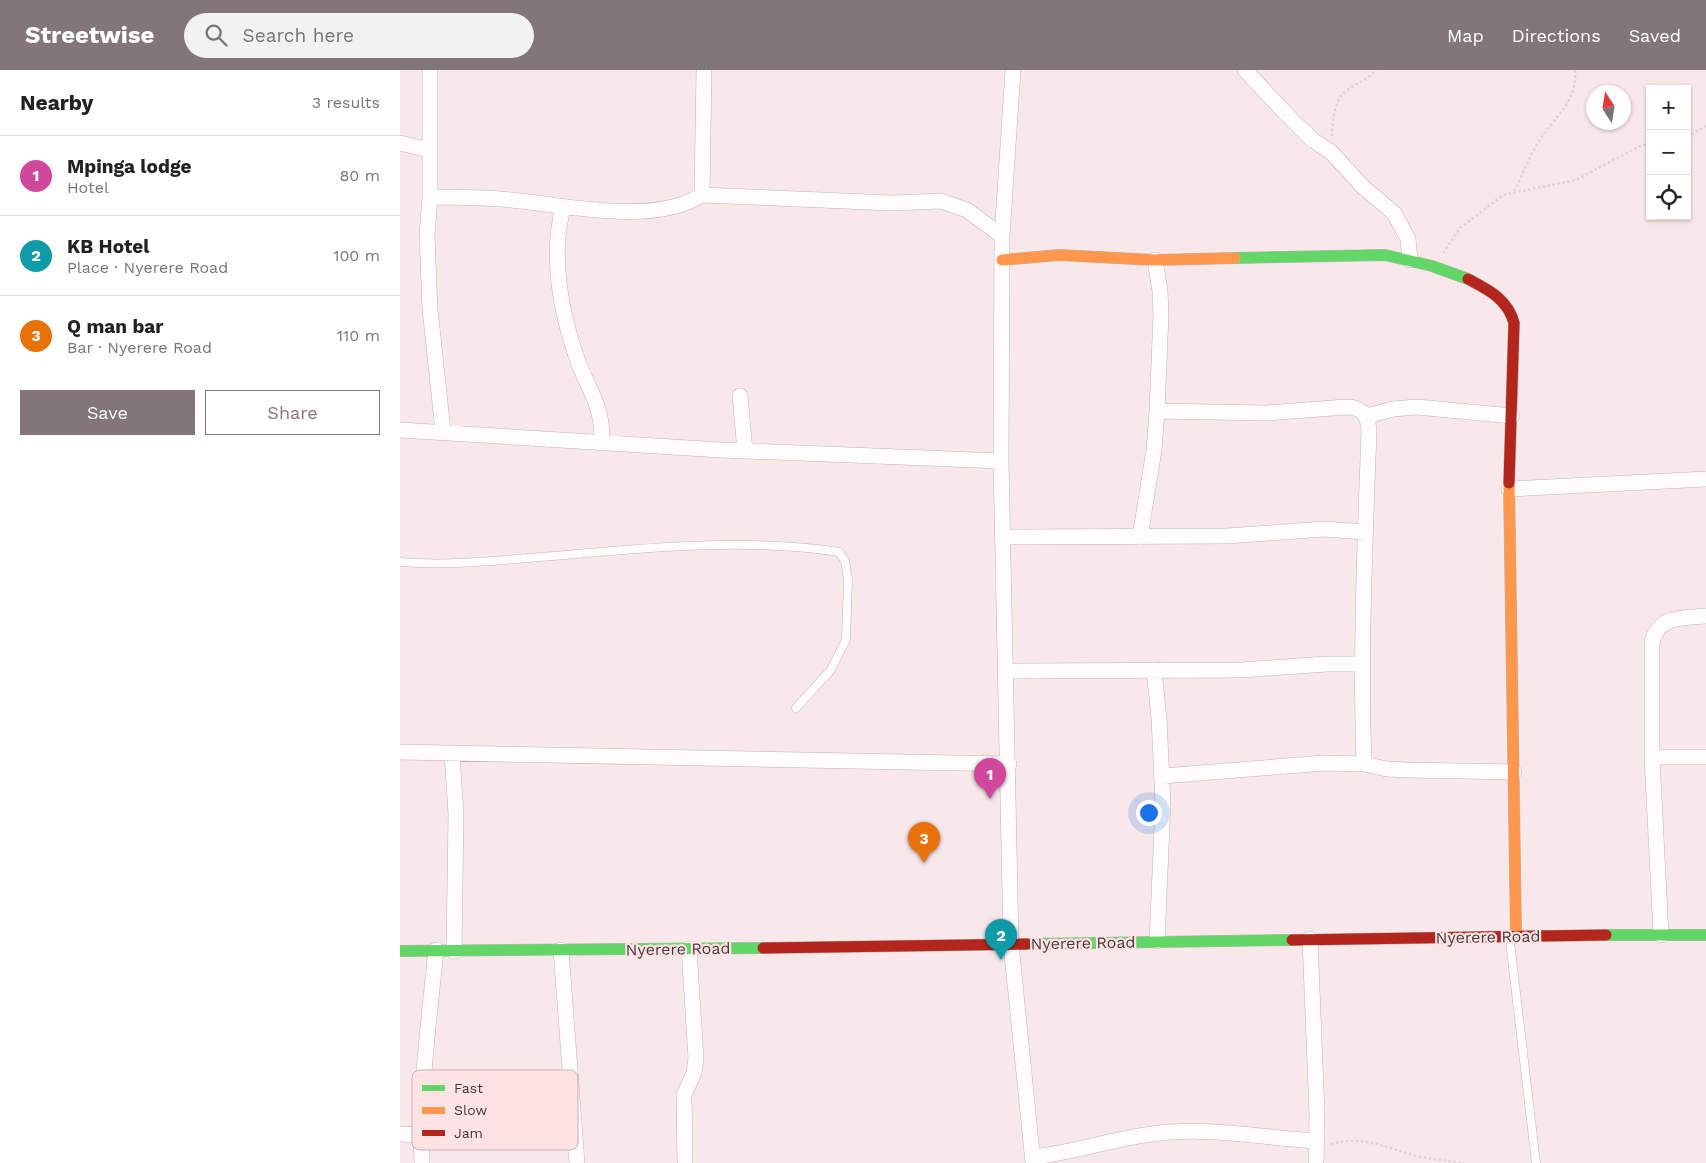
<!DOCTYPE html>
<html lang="en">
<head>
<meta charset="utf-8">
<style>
  :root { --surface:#fff; --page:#f2f2f2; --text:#222; --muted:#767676; --line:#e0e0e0; --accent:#837678 }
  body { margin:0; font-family:"Work Sans",sans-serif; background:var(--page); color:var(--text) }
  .controls { position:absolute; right:15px; top:15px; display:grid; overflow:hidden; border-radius:0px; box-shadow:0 1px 4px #0004 }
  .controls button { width:45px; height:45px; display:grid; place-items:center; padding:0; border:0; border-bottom:1px solid var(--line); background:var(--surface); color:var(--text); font:25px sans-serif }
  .compass { position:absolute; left:1186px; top:15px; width:45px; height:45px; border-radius:50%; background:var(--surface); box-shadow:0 1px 4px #0004; rotate:348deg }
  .you { position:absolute; left:748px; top:742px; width:18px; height:18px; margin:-12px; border:4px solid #fff; border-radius:50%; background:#1a73e8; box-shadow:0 0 0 8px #1a73e833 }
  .badge { display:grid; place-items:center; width:32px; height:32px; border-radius:50%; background:var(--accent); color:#fff; font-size:16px; font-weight:700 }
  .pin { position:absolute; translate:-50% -41px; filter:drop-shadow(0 1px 2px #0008) }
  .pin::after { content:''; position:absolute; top:26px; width:18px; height:15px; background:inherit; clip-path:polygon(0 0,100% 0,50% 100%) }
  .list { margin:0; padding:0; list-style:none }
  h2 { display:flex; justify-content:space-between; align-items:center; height:65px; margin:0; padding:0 20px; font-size:21px }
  h2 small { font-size:16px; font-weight:400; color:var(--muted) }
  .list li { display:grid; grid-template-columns:32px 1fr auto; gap:15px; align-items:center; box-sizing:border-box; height:80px; padding:0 20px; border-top:1px solid var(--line) }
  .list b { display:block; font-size:19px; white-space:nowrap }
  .list p { margin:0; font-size:16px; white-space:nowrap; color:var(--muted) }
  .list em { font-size:16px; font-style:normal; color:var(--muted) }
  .actions { display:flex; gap:10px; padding:15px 20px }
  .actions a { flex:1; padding:11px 0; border:1px solid var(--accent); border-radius:0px; text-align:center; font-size:18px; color:var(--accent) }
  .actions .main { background:var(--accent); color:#fff }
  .icon { flex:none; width:28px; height:28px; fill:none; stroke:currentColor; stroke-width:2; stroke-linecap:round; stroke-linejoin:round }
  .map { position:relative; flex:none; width:1306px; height:1093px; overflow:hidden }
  header { display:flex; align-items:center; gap:30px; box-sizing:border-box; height:70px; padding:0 25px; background:var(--accent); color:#fff }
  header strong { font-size:24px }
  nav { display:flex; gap:28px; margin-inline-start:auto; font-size:18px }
  .search { width:350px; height:45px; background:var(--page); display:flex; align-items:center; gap:12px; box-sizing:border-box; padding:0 18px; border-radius:28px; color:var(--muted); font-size:19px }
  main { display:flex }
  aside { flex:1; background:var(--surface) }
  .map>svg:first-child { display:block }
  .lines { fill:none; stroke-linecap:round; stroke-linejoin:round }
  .lane-casing { stroke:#c0b4b5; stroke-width:9 }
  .street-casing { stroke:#c0b4b5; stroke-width:16 }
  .fast-casing { stroke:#c0b4b5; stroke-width:12 }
  .slow-casing { stroke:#c0b4b5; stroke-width:12 }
  .jam-casing { stroke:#c0b4b5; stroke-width:12 }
  .path { stroke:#dad5d6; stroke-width:2.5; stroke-dasharray:2.5 2.5; stroke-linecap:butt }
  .lane { stroke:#fefcfc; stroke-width:8 }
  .street { stroke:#fefcfc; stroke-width:15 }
  .fast { stroke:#63d668; stroke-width:11 }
  .slow { stroke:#ff974d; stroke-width:11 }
  .jam { stroke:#b3261e; stroke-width:11 }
  .labels { text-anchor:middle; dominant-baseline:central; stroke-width:4.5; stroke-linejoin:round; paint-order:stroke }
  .street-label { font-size:16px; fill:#44393a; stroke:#ffe2e4 }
  .key { fill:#ffe2e4; stroke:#c7afb1; stroke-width:1 }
  .key-label { font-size:14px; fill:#44393a }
</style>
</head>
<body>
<header>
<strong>Streetwise</strong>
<div class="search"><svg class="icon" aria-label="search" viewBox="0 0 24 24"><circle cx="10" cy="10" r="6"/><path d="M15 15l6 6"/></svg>Search here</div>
<nav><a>Map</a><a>Directions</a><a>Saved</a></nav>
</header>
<main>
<aside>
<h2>Nearby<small>3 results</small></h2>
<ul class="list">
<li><span class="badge" style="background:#d1479c">1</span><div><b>Mpinga lodge</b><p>Hotel</p></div><em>80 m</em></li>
<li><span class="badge" style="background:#0f9aa8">2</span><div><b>KB Hotel</b><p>Place · Nyerere Road</p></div><em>100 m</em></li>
<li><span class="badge" style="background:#e8710a">3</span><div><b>Q man bar</b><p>Bar · Nyerere Road</p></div><em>110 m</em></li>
</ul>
<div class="actions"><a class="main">Save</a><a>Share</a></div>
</aside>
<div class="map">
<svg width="1306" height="1093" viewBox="0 0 1306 1093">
  <rect width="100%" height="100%" fill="#f9e8ea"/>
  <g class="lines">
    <defs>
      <path id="lane" d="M 0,492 C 47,496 93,491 140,487 C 237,479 342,467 439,482 L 445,491 L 448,509 L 446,570 L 430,601 L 396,638
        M 1110,872 L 1136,1093"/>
      <path id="street" d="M 30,0 L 30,127 L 27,165 L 30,239 L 43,361
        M 613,0 L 602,166 L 601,391 L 611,874 L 633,1093
        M 845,0 L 892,50 L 914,71 L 931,82 L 964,118 L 994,143 L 1008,169 L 1010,190
        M 0,73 L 29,80
        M 302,125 L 492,133 L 541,131 L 567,140 L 602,166
        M 30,127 C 57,127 84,127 111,130 C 166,135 253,156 302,125 L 304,0
        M 163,138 C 150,186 161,243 177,289 C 189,321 203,336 202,372
        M 340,326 L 345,381
        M 757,341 L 866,343 L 946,337 C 963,337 968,345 969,361 C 965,472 960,582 964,694
        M 967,346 L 993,339 L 1017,337 L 1112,346
        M 0,360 L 321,380 L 601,391
        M 1109,419 L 1306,409
        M 603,467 L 827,466 L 924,459 L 965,462
        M 740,467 L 754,380 L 757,341 L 761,244 L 760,221 L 755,190
        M 754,600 L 759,648 L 763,733 L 757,871
        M 606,601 L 841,600 L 927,594 L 962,594
        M 0,682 L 609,694
        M 52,683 L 56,744 L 54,881
        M 1252,687 L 1306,687
        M 763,706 L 924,693 L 964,694 L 987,699 L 1007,700 L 1114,702
        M 1261,865 L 1252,687 L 1252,572 C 1259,545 1283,548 1306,546
        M 910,869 L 917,1044 L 916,1093
        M 161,880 L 177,1093
        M 0,1064 L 21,1065
        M 632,1087 C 673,1083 712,1069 752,1064 C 807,1056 863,1068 917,1071
        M 22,1093 C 19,1022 29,951 36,880
        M 285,1093 L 284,1025 L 294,1003 L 296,988 L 289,879"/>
      <path id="fast" d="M 835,188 L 985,185 L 1032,196 L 1068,209
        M 1206,865 L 1306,865
        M 627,874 L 892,870
        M 0,881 L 363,878"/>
      <path id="slow" d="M 602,190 L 659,185 L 755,190 L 835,188
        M 1109,413 L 1116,865"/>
      <path id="jam" d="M 1068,209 C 1087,219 1108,229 1114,253 L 1109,413
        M 892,870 L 1206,865
        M 363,878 L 627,874"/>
    </defs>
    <use href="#lane" class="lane-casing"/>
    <use href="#street" class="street-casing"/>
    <use href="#fast" class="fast-casing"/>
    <use href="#slow" class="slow-casing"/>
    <use href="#jam" class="jam-casing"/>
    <path class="path" d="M 932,66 C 932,53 934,30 946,21 C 957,13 967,10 976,0
      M 1287,67 L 1306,56
      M 1114,121 C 1123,106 1128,88 1138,73 C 1153,47 1178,33 1175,0
      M 1043,183 L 1060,158 L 1103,125 L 1176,110 L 1238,77 L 1250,73
      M 931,1074 C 965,1064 989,1080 1022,1087 C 1036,1090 1050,1091 1064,1093"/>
    <use href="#lane" class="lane"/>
    <use href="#street" class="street"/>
    <use href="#fast" class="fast"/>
    <use href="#slow" class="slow"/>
    <use href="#jam" class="jam"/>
  </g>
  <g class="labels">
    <g class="street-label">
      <text transform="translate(1088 867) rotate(-1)">Nyerere Road</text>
      <text transform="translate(683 873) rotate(-1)">Nyerere Road</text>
      <text transform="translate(278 879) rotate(-1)">Nyerere Road</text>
    </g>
  </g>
  <rect x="12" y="1000" width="166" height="80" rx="8" class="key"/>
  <rect x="22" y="1015" width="23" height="6" fill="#63d668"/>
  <rect x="22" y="1037" width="23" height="7" fill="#ff974d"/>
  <rect x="22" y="1060" width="23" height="6" fill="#b3261e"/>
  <g class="key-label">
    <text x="54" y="1023">Fast</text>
    <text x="54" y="1045">Slow</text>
    <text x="54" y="1068">Jam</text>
  </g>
</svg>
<div class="controls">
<button>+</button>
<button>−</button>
<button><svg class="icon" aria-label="locate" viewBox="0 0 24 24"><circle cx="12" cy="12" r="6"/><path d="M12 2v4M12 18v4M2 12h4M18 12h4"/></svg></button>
</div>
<svg class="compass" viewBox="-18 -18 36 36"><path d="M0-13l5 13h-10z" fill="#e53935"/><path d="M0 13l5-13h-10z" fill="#767676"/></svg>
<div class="you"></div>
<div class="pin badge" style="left:590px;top:729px;background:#d1479c">1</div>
<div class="pin badge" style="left:601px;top:890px;background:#0f9aa8">2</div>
<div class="pin badge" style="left:524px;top:793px;background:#e8710a">3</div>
</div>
</main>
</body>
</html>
